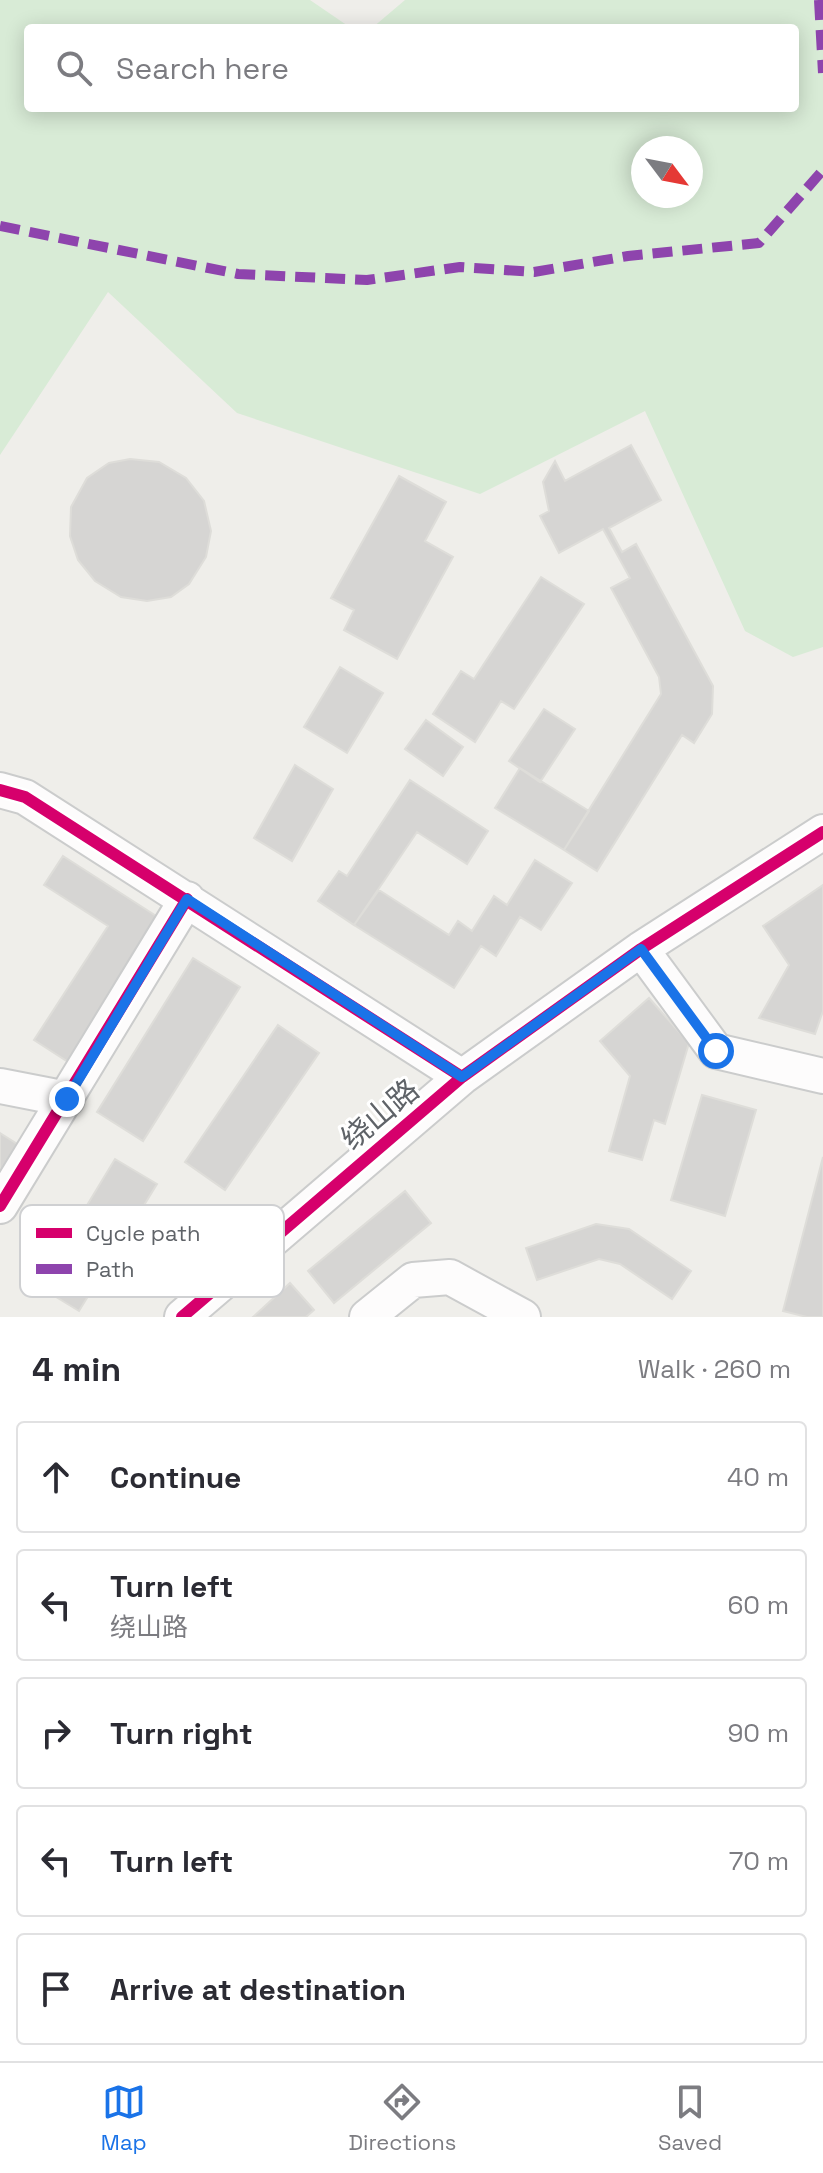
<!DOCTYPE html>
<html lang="en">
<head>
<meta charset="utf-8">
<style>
  :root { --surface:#fff; --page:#f2f2f3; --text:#2b2b33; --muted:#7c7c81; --line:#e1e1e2; --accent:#1a73e8 }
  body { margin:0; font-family:"Space Grotesk","Noto Sans SC",sans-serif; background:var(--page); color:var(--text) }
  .compass { position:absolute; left:631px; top:136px; width:72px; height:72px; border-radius:50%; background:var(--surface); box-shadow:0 4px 20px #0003; rotate:122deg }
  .stop { position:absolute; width:24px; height:24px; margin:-18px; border:6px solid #1a73e8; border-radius:50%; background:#fff }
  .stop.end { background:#1a73e8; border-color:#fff; box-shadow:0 2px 8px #0008 }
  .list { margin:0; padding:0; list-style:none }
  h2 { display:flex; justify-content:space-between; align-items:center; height:104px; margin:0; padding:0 32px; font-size:34px }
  h2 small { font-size:26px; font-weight:400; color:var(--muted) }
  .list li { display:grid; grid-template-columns:52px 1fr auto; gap:24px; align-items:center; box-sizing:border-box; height:112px; margin:0 16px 16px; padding:0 16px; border:2px solid var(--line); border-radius:8px }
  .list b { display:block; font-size:30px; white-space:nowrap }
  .list p { margin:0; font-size:26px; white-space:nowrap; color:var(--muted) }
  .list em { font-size:26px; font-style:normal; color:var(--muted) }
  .icon { flex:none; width:44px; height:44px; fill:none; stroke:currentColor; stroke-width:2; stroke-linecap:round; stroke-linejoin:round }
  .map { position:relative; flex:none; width:823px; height:1317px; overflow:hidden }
  .search { position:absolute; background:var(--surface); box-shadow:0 4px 20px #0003; left:24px; right:24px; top:24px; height:88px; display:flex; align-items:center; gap:20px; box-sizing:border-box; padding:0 28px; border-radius:8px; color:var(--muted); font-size:30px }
  .sheet { height:744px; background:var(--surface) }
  nav { display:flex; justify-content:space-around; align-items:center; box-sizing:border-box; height:112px; border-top:2px solid var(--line); background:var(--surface); font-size:22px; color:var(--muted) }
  nav a { display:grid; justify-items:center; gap:4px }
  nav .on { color:var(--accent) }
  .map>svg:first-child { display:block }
  .green { fill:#d8ebd6; fill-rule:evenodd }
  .building { fill:#d6d5d3; stroke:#deddd9; stroke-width:2 }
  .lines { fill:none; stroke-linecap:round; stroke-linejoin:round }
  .minor-casing { stroke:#cbcccc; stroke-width:38 }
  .minor { stroke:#fdfcfc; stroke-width:34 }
  .quiet { stroke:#8e44ad; stroke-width:10; stroke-dasharray:20 10; stroke-linecap:butt }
  .cycleway-casing { stroke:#fff; stroke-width:17 }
  .cycleway { stroke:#d6006c; stroke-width:12 }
  .route { stroke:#1a73e8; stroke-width:10 }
  .labels { text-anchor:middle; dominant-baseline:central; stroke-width:6; stroke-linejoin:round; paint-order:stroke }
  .street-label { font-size:30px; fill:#5f6368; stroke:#fff }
  .key { fill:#fff; stroke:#cfd0d2; stroke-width:2 }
  .key-label { font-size:22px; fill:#5f6368 }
</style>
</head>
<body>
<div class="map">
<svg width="823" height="1317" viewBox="0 0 823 1317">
  <rect width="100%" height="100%" fill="#efeeea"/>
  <path class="green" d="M 0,0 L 310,0 L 351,28 L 28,28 L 28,108 L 795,108 L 795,28 L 372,28 L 405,0 L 823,0 L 823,647 L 793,657 L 745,631 L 645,411 L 480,494 L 237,413 L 108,292 L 0,455 ZM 643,148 L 691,148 L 691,196 L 643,196 Z"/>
  <path class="building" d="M 631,445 L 661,500 L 609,528 L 622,552 L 636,544 L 713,686 L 712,714 L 694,743 L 682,735 L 597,871 L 564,850 L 661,694 L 659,677 L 611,588 L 630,578 L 603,529 L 559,553 L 540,516 L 549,511 L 543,482 L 555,461 L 565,481 Z
    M 130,459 L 159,462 L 186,478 L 204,501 L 211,531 L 206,557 L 189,584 L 171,597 L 147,601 L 121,597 L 95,581 L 78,560 L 70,536 L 71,507 L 87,478 L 109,463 Z
    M 399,476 L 446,502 L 425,541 L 453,557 L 397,659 L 344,630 L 354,610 L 331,598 Z
    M 541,577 L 584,604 L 514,709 L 501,701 L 475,742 L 433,714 L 461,671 L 474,679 Z
    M 340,667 L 383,693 L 347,753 L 304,727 Z
    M 544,709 L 575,729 L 540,782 L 509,761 Z
    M 426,720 L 463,747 L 443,776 L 405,749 Z
    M 295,765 L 333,789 L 292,861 L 254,838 Z
    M 520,768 L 589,811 L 564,850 L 495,808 Z
    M 410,780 L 488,831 L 467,864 L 417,832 L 354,925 L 318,901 L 339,871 L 347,876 Z
    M 63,856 L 164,921 L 73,1065 L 34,1040 L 108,926 L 44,885 Z
    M 535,860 L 572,883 L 541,930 L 520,917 L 496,956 L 481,946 L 454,988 L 354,925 L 379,890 L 449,935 L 458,921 L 472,931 L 494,896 L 507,905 Z
    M 823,885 L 823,1011 L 815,1034 L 759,1018 L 789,965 L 763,926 Z
    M 193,958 L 240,987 L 143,1141 L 97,1112 Z
    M 649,998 L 689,1043 L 665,1124 L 654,1120 L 642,1160 L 609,1151 L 630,1076 L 600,1041 Z
    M 278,1025 L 319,1053 L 225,1190 L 185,1162 Z
    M 702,1095 L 756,1110 L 725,1216 L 671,1200 Z
    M 0,1133 L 30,1152 L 0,1201 Z
    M 823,1157 L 823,1317 L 807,1317 L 783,1311 Z
    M 115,1159 L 157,1184 L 79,1311 L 38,1286 Z
    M 405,1191 L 431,1223 L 334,1303 L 308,1271 Z
    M 596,1224 L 629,1229 L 691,1271 L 672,1299 L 620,1264 L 599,1259 L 537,1280 L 526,1248 Z
    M 290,1283 L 314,1310 L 306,1317 L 253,1317 Z"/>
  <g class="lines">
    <defs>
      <path id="minor" d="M 0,790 L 25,797 L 462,1077
        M 641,949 L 716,1051 L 823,1076
        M 0,1086 L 67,1099
        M 0,1206 L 187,899
        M 182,1317 L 462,1077 L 641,949 L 823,832
        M 367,1317 L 413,1280 L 450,1277 L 523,1317"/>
    </defs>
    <use href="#minor" class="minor-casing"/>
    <use href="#minor" class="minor"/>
    <path class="quiet" d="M 819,0 L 823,73
      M 0,226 L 238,274 L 367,280 L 460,267 L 534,272 L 628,256 L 759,243 L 823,170"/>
    <defs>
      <path id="cycleway" d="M 0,790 L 25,797 L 462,1077
        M 0,1206 L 187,899
        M 182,1317 L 462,1077 L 641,949 L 823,832"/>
    </defs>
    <use href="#cycleway" class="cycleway-casing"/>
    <use href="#cycleway" class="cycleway"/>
  </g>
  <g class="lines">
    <path class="route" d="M 67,1099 L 187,899 L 462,1077 L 641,949 L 716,1051"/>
  </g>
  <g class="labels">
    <g class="street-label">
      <text transform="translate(380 1114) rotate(-40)">绕山路</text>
    </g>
  </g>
  <rect x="20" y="1205" width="264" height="92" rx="12" class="key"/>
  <rect x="36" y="1228" width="36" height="10" fill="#d6006c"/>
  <rect x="36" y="1264" width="36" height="10" fill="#8e44ad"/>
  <g class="key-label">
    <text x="86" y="1241">Cycle path</text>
    <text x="86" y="1277">Path</text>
  </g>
</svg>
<svg class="compass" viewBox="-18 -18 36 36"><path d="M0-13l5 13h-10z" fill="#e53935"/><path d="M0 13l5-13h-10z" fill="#7c7c81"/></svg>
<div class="stop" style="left:716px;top:1051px"></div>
<div class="stop end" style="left:67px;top:1099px"></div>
<div class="search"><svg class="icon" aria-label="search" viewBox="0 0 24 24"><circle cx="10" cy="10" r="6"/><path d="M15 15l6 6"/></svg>Search here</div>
</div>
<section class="sheet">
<h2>4 min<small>Walk · 260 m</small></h2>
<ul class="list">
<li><svg class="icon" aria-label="ahead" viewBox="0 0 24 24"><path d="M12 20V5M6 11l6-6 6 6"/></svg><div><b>Continue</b></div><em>40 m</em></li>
<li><svg class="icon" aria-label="left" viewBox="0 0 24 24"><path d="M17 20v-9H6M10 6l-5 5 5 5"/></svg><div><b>Turn left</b><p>绕山路</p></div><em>60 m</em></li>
<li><svg class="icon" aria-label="right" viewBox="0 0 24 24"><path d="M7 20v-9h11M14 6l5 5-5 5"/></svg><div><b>Turn right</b></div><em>90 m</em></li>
<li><svg class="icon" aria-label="left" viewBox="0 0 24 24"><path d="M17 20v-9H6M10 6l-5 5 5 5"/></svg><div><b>Turn left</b></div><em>70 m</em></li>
<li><svg class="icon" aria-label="arrive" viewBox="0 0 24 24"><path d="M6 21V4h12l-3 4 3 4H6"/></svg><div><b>Arrive at destination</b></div></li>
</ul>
</section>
<nav>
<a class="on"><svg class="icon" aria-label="map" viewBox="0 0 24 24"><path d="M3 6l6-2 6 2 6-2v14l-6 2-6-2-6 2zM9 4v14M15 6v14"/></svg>Map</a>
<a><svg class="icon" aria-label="directions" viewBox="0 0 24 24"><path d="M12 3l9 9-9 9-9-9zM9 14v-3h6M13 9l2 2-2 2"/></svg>Directions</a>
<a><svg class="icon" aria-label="saved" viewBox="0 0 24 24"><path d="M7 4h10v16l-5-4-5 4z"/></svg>Saved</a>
</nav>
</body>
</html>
